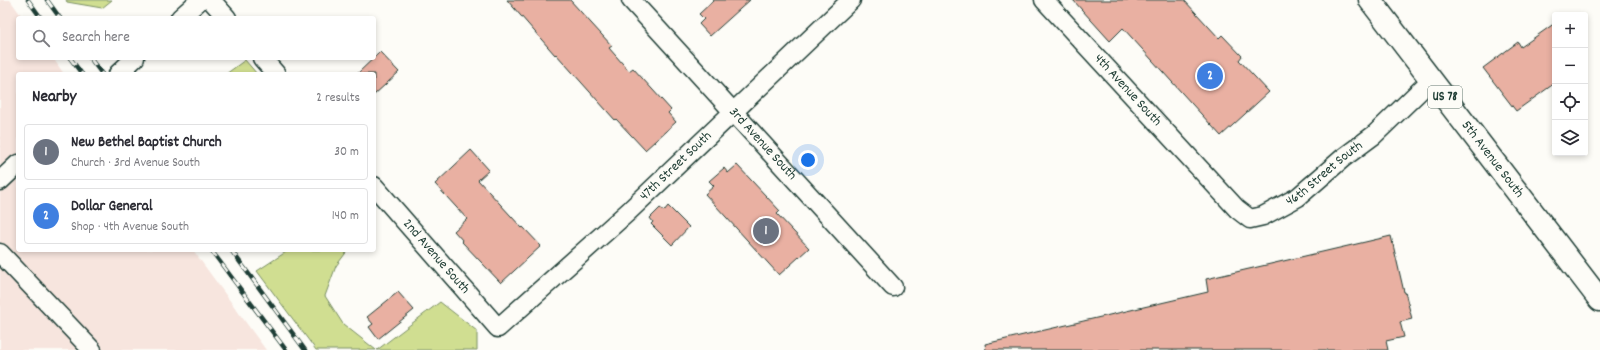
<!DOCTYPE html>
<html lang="en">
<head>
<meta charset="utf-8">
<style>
  :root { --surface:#fff; --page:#f2f2f3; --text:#2b2b33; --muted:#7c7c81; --line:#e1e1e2; --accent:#0b8043 }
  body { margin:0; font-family:Dekko,sans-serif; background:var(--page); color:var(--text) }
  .controls { position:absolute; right:12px; top:12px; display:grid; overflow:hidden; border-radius:4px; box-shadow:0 2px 6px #0003 }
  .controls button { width:36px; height:36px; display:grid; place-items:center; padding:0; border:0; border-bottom:1px solid var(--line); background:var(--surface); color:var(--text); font:20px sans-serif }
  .you { position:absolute; left:808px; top:160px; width:14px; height:14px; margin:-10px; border:3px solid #fff; border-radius:50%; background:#1a73e8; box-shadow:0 0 0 6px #1a73e833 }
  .badge { display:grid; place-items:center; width:26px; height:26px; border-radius:50%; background:var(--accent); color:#fff; font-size:13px; font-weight:700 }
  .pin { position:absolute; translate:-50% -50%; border:2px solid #fff; box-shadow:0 1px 4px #0006 }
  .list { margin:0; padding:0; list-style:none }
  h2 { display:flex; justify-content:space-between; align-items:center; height:52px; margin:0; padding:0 16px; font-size:17px }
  h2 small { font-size:13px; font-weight:400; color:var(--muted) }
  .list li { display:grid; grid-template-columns:26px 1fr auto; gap:12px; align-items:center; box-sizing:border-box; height:56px; margin:0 8px 8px; padding:0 8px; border:1px solid var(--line); border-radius:4px }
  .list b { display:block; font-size:15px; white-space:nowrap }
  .list p { margin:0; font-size:13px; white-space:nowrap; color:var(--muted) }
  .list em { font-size:13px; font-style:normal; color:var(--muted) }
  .icon { flex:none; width:22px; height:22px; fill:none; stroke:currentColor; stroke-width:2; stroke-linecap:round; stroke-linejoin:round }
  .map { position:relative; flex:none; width:1600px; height:350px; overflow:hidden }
  .search { position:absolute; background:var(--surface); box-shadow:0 2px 6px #0003; left:16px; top:16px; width:360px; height:44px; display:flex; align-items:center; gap:10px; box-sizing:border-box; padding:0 14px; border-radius:4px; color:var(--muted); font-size:15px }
  .panel { position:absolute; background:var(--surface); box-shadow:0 2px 6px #0003; left:16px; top:72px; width:360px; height:180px; border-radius:4px }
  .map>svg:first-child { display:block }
  .built { fill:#f7e5de }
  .green { fill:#d0de91; stroke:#788e62 }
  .building { fill:#e9b0a2; stroke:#1f3d34 }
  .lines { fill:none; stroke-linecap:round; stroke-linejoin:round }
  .minor-casing { stroke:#1f3d34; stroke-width:21 }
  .primary-casing { stroke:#1f3d34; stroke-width:25 }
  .minor { stroke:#fdfcf7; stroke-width:18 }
  .primary { stroke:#fdfcf7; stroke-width:22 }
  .rail-casing { stroke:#1f3d34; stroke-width:4.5 }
  .rail { stroke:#fdfcf7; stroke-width:3; stroke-dasharray:9; stroke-linecap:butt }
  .labels { text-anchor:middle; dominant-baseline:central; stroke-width:3; stroke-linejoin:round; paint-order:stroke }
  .shield { fill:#fdfcf7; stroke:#62766e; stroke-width:1 }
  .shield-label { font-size:13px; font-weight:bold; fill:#1f3d34 }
  .street-label { font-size:14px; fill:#1f3d34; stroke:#fdfcf7 }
</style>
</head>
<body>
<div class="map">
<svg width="1600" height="350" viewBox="0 0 1600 350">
  <rect width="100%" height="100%" fill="#fdfcf7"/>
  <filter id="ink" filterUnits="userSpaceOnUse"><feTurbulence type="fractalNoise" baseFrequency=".025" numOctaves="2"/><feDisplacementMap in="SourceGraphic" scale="8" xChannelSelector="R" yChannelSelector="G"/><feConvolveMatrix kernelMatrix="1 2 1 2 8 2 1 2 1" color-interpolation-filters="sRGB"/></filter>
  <g filter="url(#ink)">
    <path class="built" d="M 0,0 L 10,0 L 23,18 L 18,18 L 18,58 L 53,58 L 64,74 L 18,74 L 18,250 L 193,250 L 266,350 L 0,350 Z"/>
    <path class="green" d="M 66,0 L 112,0 L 102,8 L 67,2 Z
      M 245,60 L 257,74 L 226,74 Z
      M 289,250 L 348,250 L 336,266 L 325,296 L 343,324 L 376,350 L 316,350 L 257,271 Z
      M 440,302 L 477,331 L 477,350 L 377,350 Z"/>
    <path class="building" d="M 507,0 L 570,0 L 612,46 L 609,48 L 629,71 L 633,68 L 671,110 L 668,113 L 676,122 L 645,150 L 616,119 L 615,120 L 556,54 L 555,55 Z
      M 714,0 L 750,0 L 710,36 L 699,24 L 704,19 L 699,14 Z
      M 1073,0 L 1184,0 L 1219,38 L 1222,35 L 1242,56 L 1239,60 L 1269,92 L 1221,136 L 1123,28 L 1110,41 Z
      M 1555,23 L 1555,83 L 1516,111 L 1483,68 L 1518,42 L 1521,47 Z
      M 380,52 L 399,72 L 374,95 L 374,74 L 357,74 Z
      M 471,150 L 489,170 L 478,180 L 522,228 L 523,227 L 541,246 L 501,283 L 462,242 L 463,241 L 454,231 L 467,219 L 435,184 Z
      M 737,165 L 780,211 L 777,214 L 809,248 L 779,275 L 705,194 L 714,186 L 709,181 L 724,168 L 728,173 Z
      M 668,206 L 689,227 L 672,245 L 651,224 L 653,222 L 650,218 L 660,208 L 664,211 Z
      M 1391,236 L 1404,292 L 1405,292 L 1412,319 L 1400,322 L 1404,337 L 1386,341 L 1388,350 L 986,350 L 985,344 L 1208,292 L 1206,279 Z
      M 398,292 L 414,310 L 378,339 L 369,327 L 373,324 L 367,317 Z"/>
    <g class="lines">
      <defs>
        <g id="minor">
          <path d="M 211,0 L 227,18"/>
          <path id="s1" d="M 631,0 L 893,287"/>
          <path id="s2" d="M 1044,0 L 1237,209 L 1250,219 L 1263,216 L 1298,197 L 1343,158 L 1374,135 L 1431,80"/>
          <path d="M 180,18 L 200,0"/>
          <path d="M 262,58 L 276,74"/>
          <path d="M 118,74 L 135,58"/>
          <path d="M 0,181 L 18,164"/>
          <path id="s3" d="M 374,186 L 498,328 L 628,212 L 851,0"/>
          <path d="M 0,253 L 92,350"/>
        </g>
        <g id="primary">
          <path id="s4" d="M 1370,0 L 1600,300"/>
        </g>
      </defs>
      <use href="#minor" class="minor-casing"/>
      <use href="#primary" class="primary-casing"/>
      <use href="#minor" class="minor"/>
      <use href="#primary" class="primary"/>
      <defs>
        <path id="rail" d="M 28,0 L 41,18
          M 47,0 L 60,18
          M 70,58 L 82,74
          M 90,58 L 102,74
          M 211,250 L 286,350
          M 231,250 L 305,350"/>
      </defs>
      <use href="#rail" class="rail-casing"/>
      <use href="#rail" class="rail"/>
    </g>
  </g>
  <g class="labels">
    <rect class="shield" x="1428" y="86" width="34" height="22" rx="3"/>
    <g class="shield-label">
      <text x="1445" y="97">US 78</text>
    </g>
    <g class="street-label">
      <text stroke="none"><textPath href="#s2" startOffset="123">4th Avenue South</textPath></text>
      <text stroke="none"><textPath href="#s1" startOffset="195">3rd Avenue South</textPath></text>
      <text stroke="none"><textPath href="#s4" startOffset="201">5th Avenue South</textPath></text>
      <text stroke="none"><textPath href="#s3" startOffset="429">47th Street South</textPath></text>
      <text stroke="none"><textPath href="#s2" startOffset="389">46th Street South</textPath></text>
      <text stroke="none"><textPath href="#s3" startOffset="94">2nd Avenue South</textPath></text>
    </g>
  </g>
</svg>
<div class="controls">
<button>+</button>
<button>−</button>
<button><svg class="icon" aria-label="locate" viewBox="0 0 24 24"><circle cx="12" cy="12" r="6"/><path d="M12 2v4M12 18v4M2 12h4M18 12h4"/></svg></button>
<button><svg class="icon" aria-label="layers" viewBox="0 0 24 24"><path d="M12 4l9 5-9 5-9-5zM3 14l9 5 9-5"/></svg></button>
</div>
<div class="you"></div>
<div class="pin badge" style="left:766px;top:231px;background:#6b7280">1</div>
<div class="pin badge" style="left:1210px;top:76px;background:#3f7fe0">2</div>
<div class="search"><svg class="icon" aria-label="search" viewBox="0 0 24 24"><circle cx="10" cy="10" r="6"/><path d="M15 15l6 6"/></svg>Search here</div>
<section class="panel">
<h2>Nearby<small>2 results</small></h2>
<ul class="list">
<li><span class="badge" style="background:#6b7280">1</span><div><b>New Bethel Baptist Church</b><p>Church · 3rd Avenue South</p></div><em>30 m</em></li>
<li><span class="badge" style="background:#3f7fe0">2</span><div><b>Dollar General</b><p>Shop · 4th Avenue South</p></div><em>140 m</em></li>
</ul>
</section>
</div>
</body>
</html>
